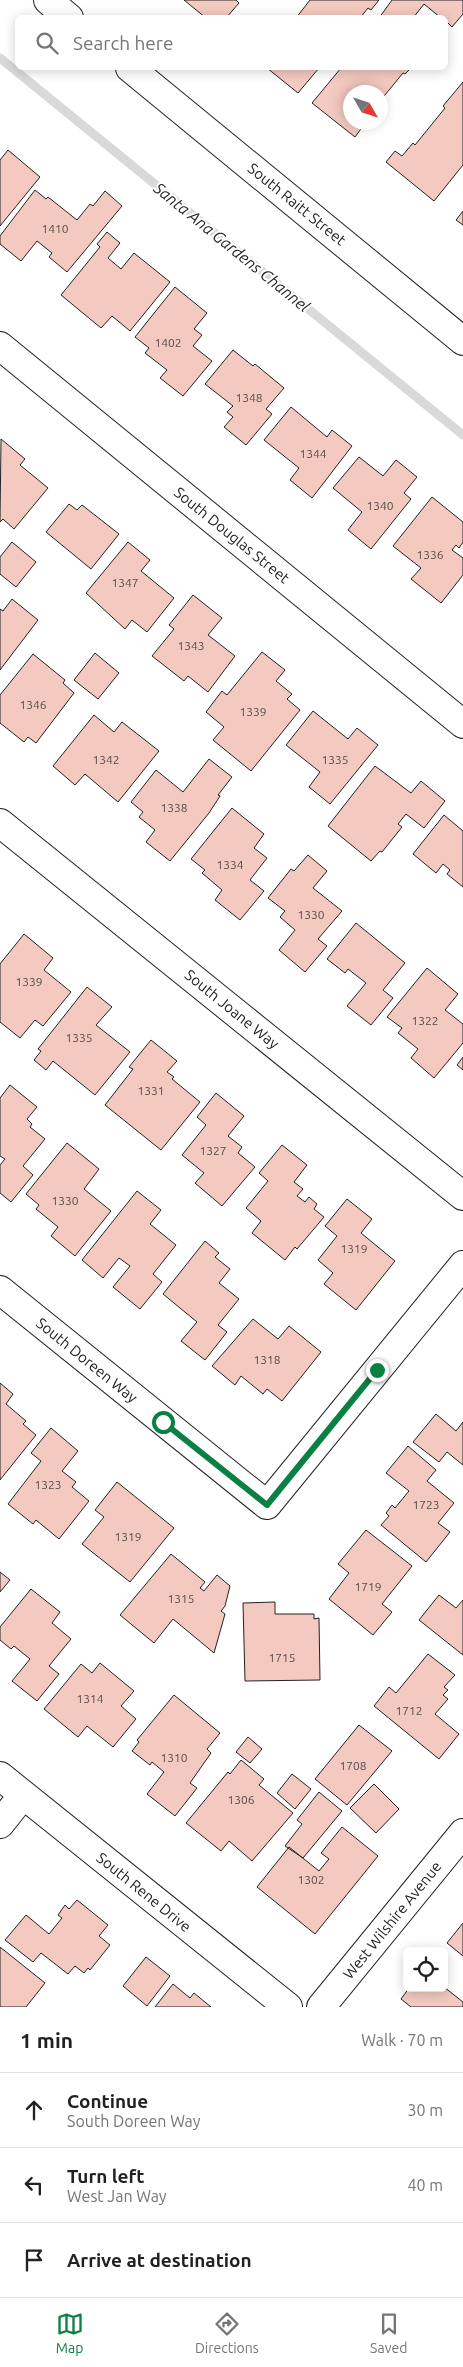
<!DOCTYPE html>
<html lang="en">
<head>
<meta charset="utf-8">
<style>
  :root { --surface:#fff; --page:#f6f6f6; --text:#202124; --muted:#757577; --line:#e0e0e0; --accent:#0b8043 }
  body { margin:0; font-family:Ubuntu,sans-serif; background:var(--page); color:var(--text) }
  .controls { position:absolute; right:15px; bottom:15px; display:grid; overflow:hidden; border-radius:8px; box-shadow:0 2px 12px #0003 }
  .controls button { width:45px; height:45px; display:grid; place-items:center; padding:0; border:0; border-bottom:1px solid var(--line); background:var(--surface); color:var(--text); font:25px sans-serif }
  .compass { position:absolute; left:343px; top:85px; width:45px; height:45px; border-radius:50%; background:var(--surface); box-shadow:0 2px 12px #0003; rotate:129deg }
  .stop { position:absolute; width:15px; height:15px; margin:-11px; border:4px solid #0b8043; border-radius:50%; background:#fff }
  .stop.end { background:#0b8043; border-color:#fff; box-shadow:0 1px 5px #0008 }
  .list { margin:0; padding:0; list-style:none }
  h2 { display:flex; justify-content:space-between; align-items:center; height:65px; margin:0; padding:0 20px; font-size:21px }
  h2 small { font-size:16px; font-weight:400; color:var(--muted) }
  .list li { display:grid; grid-template-columns:32px 1fr auto; gap:15px; align-items:center; box-sizing:border-box; height:75px; padding:0 20px; border-top:1px solid var(--line) }
  .list b { display:block; font-size:19px; white-space:nowrap }
  .list p { margin:0; font-size:16px; white-space:nowrap; color:var(--muted) }
  .list em { font-size:16px; font-style:normal; color:var(--muted) }
  .icon { flex:none; width:28px; height:28px; fill:none; stroke:currentColor; stroke-width:2; stroke-linecap:round; stroke-linejoin:round }
  .map { position:relative; flex:none; width:463px; height:2007px; overflow:hidden }
  .search { position:absolute; background:var(--surface); box-shadow:0 2px 12px #0003; left:15px; right:15px; top:15px; height:55px; display:flex; align-items:center; gap:12px; box-sizing:border-box; padding:0 18px; border-radius:8px; color:var(--muted); font-size:19px }
  .sheet { height:290px; background:var(--surface) }
  nav { display:flex; justify-content:space-around; align-items:center; box-sizing:border-box; height:70px; border-top:1px solid var(--line); background:var(--surface); font-size:14px; color:var(--muted) }
  nav a { display:grid; justify-items:center; gap:2px }
  nav .on { color:var(--accent) }
  .map>svg:first-child { display:block }
  .lines { fill:none; stroke-linecap:round; stroke-linejoin:round }
  .stream { stroke:#d9d9d9; stroke-width:9 }
  .building { fill:#f3c9c0; stroke:#222 }
  .minor-casing { stroke:#222; stroke-width:30 }
  .minor { stroke:#fff; stroke-width:28 }
  .route { stroke:#0b8043; stroke-width:6 }
  .labels { text-anchor:middle; dominant-baseline:central; stroke-width:4; stroke-linejoin:round; paint-order:stroke }
  .number-label { font-size:12px; fill:#564c4a }
  .street-label { font-size:15px; fill:#222; stroke:#fff }
  .water-label { font-size:16px; font-style:italic; fill:#222; stroke:#fff }
</style>
</head>
<body>
<div class="map">
<svg width="463" height="2007" viewBox="0 0 463 2007">
  <rect width="100%" height="100%" fill="#fff"/>
  <g class="lines">
    <path class="stream" d="M 0,58 L 463,435"/>
  </g>
  <path class="building" d="M 184,0 L 236,0 L 239,3 L 226,18 L 206,18 Z
    M 310,0 L 379,0 L 371,10 L 368,8 L 360,18 L 296,18 Z
    M 392,0 L 463,0 L 463,14 L 452,27 L 446,21 L 446,18 L 441,18 L 424,4 L 413,18 L 379,18 Z
    M 267,68 L 319,68 L 298,93 Z
    M 341,68 L 411,68 L 405,74 L 403,73 L 380,101 L 380,92 L 350,92 L 350,122 L 366,122 L 355,137 L 312,103 Z
    M 463,82 L 463,165 L 434,201 L 386,162 L 395,151 L 402,156 L 413,143 L 415,145 L 445,108 L 443,106 Z
    M 8,150 L 40,177 L 0,226 L 0,160 Z
    M 35,190 L 46,199 L 48,197 L 77,220 L 90,204 L 93,206 L 105,191 L 122,206 L 67,272 L 49,257 L 52,253 L 37,241 L 21,261 L 0,244 L 0,236 Z
    M 463,211 L 463,225 L 456,220 Z
    M 107,232 L 120,243 L 108,258 L 121,269 L 134,253 L 170,282 L 130,331 L 112,316 L 101,328 L 61,295 L 100,247 L 97,244 Z
    M 175,287 L 207,313 L 194,329 L 202,335 L 193,346 L 212,361 L 183,396 L 160,378 L 167,370 L 145,353 L 149,348 L 135,337 Z
    M 233,350 L 253,366 L 255,364 L 284,388 L 266,409 L 272,414 L 246,445 L 224,427 L 233,417 L 227,412 L 233,406 L 205,384 Z
    M 291,407 L 327,437 L 332,430 L 352,446 L 312,498 L 290,480 L 299,468 L 264,440 Z
    M 1,439 L 25,459 L 20,465 L 48,488 L 14,529 L 3,519 L 0,522 Z
    M 359,457 L 383,476 L 396,460 L 417,477 L 404,493 L 411,499 L 371,549 L 348,530 L 362,512 L 333,488 Z
    M 432,497 L 463,522 L 463,542 L 459,548 L 456,545 L 452,550 L 463,558 L 463,575 L 441,603 L 411,579 L 421,568 L 393,546 Z
    M 69,504 L 77,510 L 82,505 L 119,534 L 91,569 L 46,532 Z
    M 12,542 L 36,562 L 16,587 L 0,574 L 0,557 Z
    M 128,542 L 150,560 L 141,571 L 174,598 L 147,632 L 132,620 L 125,629 L 86,593 Z
    M 193,595 L 222,618 L 208,635 L 235,656 L 208,692 L 188,676 L 184,681 L 152,656 L 174,629 L 169,625 Z
    M 12,599 L 38,620 L 0,670 L 0,609 L 3,611 Z
    M 262,652 L 285,670 L 276,681 L 292,694 L 287,699 L 300,710 L 251,771 L 213,740 L 224,727 L 206,712 L 222,691 L 227,695 Z
    M 95,653 L 119,673 L 98,699 L 74,680 Z
    M 33,654 L 65,680 L 63,683 L 74,693 L 36,743 L 28,737 L 24,742 L 0,723 L 0,695 Z
    M 313,711 L 348,739 L 357,728 L 378,745 L 330,804 L 309,787 L 320,772 L 286,745 Z
    M 94,715 L 114,732 L 122,722 L 159,751 L 118,802 L 85,774 L 75,785 L 53,766 Z
    M 209,759 L 232,777 L 218,795 L 220,796 L 209,813 L 170,861 L 146,842 L 155,830 L 139,817 L 143,812 L 131,802 L 156,770 L 183,792 Z
    M 375,766 L 411,793 L 421,781 L 445,801 L 424,828 L 406,814 L 398,824 L 402,827 L 382,852 L 380,851 L 371,861 L 328,826 Z
    M 232,808 L 264,834 L 254,848 L 267,858 L 250,880 L 264,891 L 240,920 L 215,900 L 222,890 L 202,873 L 205,870 L 191,859 Z
    M 444,815 L 463,831 L 463,887 L 447,874 L 450,870 L 443,864 L 436,873 L 413,854 Z
    M 308,855 L 327,871 L 313,888 L 342,911 L 318,939 L 327,946 L 305,972 L 279,950 L 295,930 L 280,917 L 285,911 L 268,898 L 291,869 L 294,871 Z
    M 356,923 L 405,963 L 383,990 L 393,998 L 371,1025 L 347,1006 L 366,983 L 348,969 L 345,973 L 327,959 Z
    M 24,934 L 53,958 L 44,970 L 71,992 L 43,1026 L 35,1020 L 20,1038 L 0,1022 L 0,964 Z
    M 427,968 L 458,994 L 445,1010 L 463,1024 L 463,1043 L 434,1078 L 411,1058 L 418,1049 L 398,1033 L 402,1028 L 387,1017 Z
    M 87,987 L 112,1007 L 96,1025 L 130,1052 L 95,1095 L 53,1061 L 46,1070 L 34,1060 L 41,1051 L 38,1049 Z
    M 151,1040 L 177,1061 L 167,1072 L 174,1077 L 172,1079 L 200,1102 L 161,1150 L 105,1105 L 133,1069 L 129,1067 Z
    M 463,1057 L 463,1070 L 457,1065 Z
    M 10,1085 L 37,1107 L 27,1119 L 32,1124 L 30,1127 L 45,1139 L 23,1166 L 33,1175 L 11,1202 L 0,1193 L 0,1165 L 5,1159 L 0,1156 L 0,1098 Z
    M 216,1093 L 244,1116 L 228,1136 L 242,1147 L 238,1153 L 255,1167 L 222,1206 L 195,1183 L 204,1173 L 182,1155 L 206,1125 L 197,1117 Z
    M 67,1143 L 99,1169 L 84,1189 L 111,1211 L 75,1256 L 51,1236 L 58,1227 L 36,1209 L 39,1205 L 26,1194 Z
    M 282,1145 L 307,1165 L 294,1182 L 303,1189 L 297,1196 L 305,1202 L 309,1197 L 317,1204 L 314,1209 L 324,1217 L 297,1249 L 295,1247 L 285,1260 L 252,1233 L 261,1221 L 246,1208 L 268,1181 L 259,1173 Z
    M 137,1191 L 161,1210 L 150,1224 L 176,1245 L 153,1274 L 162,1282 L 140,1309 L 113,1287 L 130,1266 L 119,1258 L 103,1278 L 82,1260 Z
    M 347,1199 L 372,1219 L 361,1233 L 395,1261 L 356,1310 L 324,1284 L 333,1273 L 318,1260 L 337,1236 L 325,1226 Z
    M 205,1241 L 219,1253 L 215,1257 L 230,1269 L 219,1283 L 239,1299 L 218,1325 L 227,1332 L 205,1360 L 181,1341 L 197,1322 L 163,1294 Z
    M 253,1319 L 278,1339 L 289,1326 L 321,1352 L 282,1401 L 267,1389 L 263,1394 L 241,1376 L 235,1385 L 212,1366 Z
    M 0,1383 L 13,1394 L 6,1404 L 26,1421 L 23,1424 L 36,1435 L 0,1480 Z
    M 436,1414 L 456,1431 L 463,1422 L 463,1465 L 447,1452 L 439,1462 L 413,1442 Z
    M 51,1428 L 78,1451 L 62,1471 L 76,1482 L 72,1487 L 89,1501 L 59,1539 L 36,1520 L 33,1524 L 8,1504 L 41,1461 L 31,1453 Z
    M 408,1446 L 436,1470 L 427,1481 L 454,1503 L 438,1523 L 450,1532 L 426,1562 L 381,1525 L 389,1516 L 386,1513 L 392,1505 L 395,1508 L 409,1491 L 386,1473 Z
    M 117,1482 L 174,1528 L 130,1582 L 82,1544 L 104,1517 L 95,1510 Z
    M 366,1530 L 412,1566 L 382,1604 L 392,1612 L 373,1635 L 329,1599 L 349,1573 L 338,1564 Z
    M 171,1554 L 205,1582 L 200,1588 L 204,1591 L 217,1575 L 230,1586 L 225,1606 L 221,1611 L 225,1614 L 214,1653 L 173,1619 L 154,1643 L 120,1615 Z
    M 0,1572 L 10,1580 L 0,1592 Z
    M 31,1589 L 60,1612 L 52,1623 L 71,1639 L 49,1666 L 59,1674 L 37,1701 L 12,1681 L 30,1659 L 14,1646 L 11,1649 L 0,1640 L 0,1627 Z
    M 439,1595 L 456,1608 L 463,1600 L 463,1655 L 419,1620 Z
    M 275,1602 L 275,1614 L 314,1614 L 314,1619 L 319,1618 L 320,1680 L 245,1681 L 243,1603 Z
    M 428,1654 L 455,1675 L 444,1687 L 448,1690 L 443,1695 L 448,1699 L 435,1714 L 459,1734 L 439,1759 L 374,1706 L 389,1687 L 396,1693 Z
    M 100,1663 L 134,1691 L 121,1706 L 136,1719 L 113,1747 L 87,1726 L 78,1737 L 44,1709 L 81,1664 L 92,1673 Z
    M 174,1695 L 220,1733 L 207,1749 L 211,1753 L 190,1783 L 197,1788 L 175,1816 L 147,1794 L 164,1772 L 152,1762 L 150,1765 L 132,1751 L 139,1742 L 137,1740 Z
    M 359,1725 L 392,1751 L 347,1805 L 315,1779 Z
    M 248,1737 L 262,1749 L 250,1763 L 236,1752 Z
    M 241,1760 L 264,1779 L 259,1785 L 293,1813 L 252,1861 L 229,1841 L 221,1851 L 186,1823 L 228,1772 L 230,1774 Z
    M 292,1774 L 311,1789 L 295,1809 L 277,1793 Z
    M 374,1784 L 399,1809 L 376,1833 L 350,1808 Z
    M 319,1792 L 342,1811 L 303,1858 L 285,1846 L 302,1824 L 297,1820 Z
    M 342,1827 L 378,1856 L 315,1934 L 257,1887 L 289,1847 L 319,1871 L 329,1859 L 321,1853 Z
    M 77,1900 L 108,1925 L 99,1936 L 110,1945 L 90,1970 L 88,1968 L 84,1973 L 75,1966 L 68,1974 L 41,1953 L 33,1962 L 5,1940 L 26,1915 L 49,1934 L 62,1918 L 58,1915 L 65,1905 L 69,1909 Z
    M 463,1923 L 463,1956 L 447,1943 Z
    M 0,1947 L 45,1983 L 26,2007 L 0,2007 Z
    M 146,1957 L 170,1976 L 147,2006 L 123,1986 Z
    M 173,1984 L 190,1998 L 194,1993 L 211,2007 L 155,2007 Z
    M 444,1987 L 463,2002 L 463,2007 L 411,2007 L 401,1999 L 409,1988 Z"/>
  <g class="lines">
    <defs>
      <path id="minor" d="M 48,0 L 69,18
        M 130,68 L 463,341
        M 0,346 L 463,724
        M 0,823 L 463,1196
        M 0,1290 L 267,1505 L 463,1265
        M 0,1776 L 288,2007
        M 0,1824 L 23,1795
        M 321,2007 L 463,1833"/>
    </defs>
    <use href="#minor" class="minor-casing"/>
    <use href="#minor" class="minor"/>
  </g>
  <g class="lines">
    <path class="route" d="M 163,1422 L 267,1505 L 377,1370"/>
  </g>
  <g class="labels">
    <g class="number-label">
      <text x="55" y="228">1410</text>
      <text x="168" y="342">1402</text>
      <text x="249" y="397">1348</text>
      <text x="313" y="453">1344</text>
      <text x="380" y="505">1340</text>
      <text x="430" y="554">1336</text>
      <text x="125" y="582">1347</text>
      <text x="191" y="645">1343</text>
      <text x="33" y="704">1346</text>
      <text x="253" y="711">1339</text>
      <text x="106" y="759">1342</text>
      <text x="335" y="759">1335</text>
      <text x="174" y="807">1338</text>
      <text x="230" y="864">1334</text>
      <text x="311" y="914">1330</text>
      <text x="29" y="981">1339</text>
      <text x="425" y="1020">1322</text>
      <text x="79" y="1037">1335</text>
      <text x="151" y="1090">1331</text>
      <text x="213" y="1150">1327</text>
      <text x="65" y="1200">1330</text>
      <text x="354" y="1248">1319</text>
      <text x="267" y="1359">1318</text>
      <text x="48" y="1484">1323</text>
      <text x="426" y="1504">1723</text>
      <text x="128" y="1536">1319</text>
      <text x="368" y="1586">1719</text>
      <text x="181" y="1598">1315</text>
      <text x="282" y="1657">1715</text>
      <text x="90" y="1698">1314</text>
      <text x="409" y="1710">1712</text>
      <text x="174" y="1757">1310</text>
      <text x="353" y="1765">1708</text>
      <text x="241" y="1799">1306</text>
      <text x="311" y="1879">1302</text>
    </g>
    <g class="street-label">
      <text transform="translate(297 204) rotate(39)">South Raitt Street</text>
      <text transform="translate(232 535) rotate(39)">South Douglas Street</text>
      <text transform="translate(232 1009) rotate(39)">South Joane Way</text>
      <text transform="translate(87 1360) rotate(39)">South Doreen Way</text>
      <text transform="translate(144 1892) rotate(39)">South Rene Drive</text>
      <text transform="translate(392 1920) rotate(-51)">West Wilshire Avenue</text>
    </g>
    <g class="water-label">
      <text transform="translate(232 247) rotate(39)">Santa Ana Gardens Channel</text>
    </g>
  </g>
</svg>
<div class="controls">
<button><svg class="icon" aria-label="locate" viewBox="0 0 24 24"><circle cx="12" cy="12" r="6"/><path d="M12 2v4M12 18v4M2 12h4M18 12h4"/></svg></button>
</div>
<svg class="compass" viewBox="-18 -18 36 36"><path d="M0-13l5 13h-10z" fill="#e53935"/><path d="M0 13l5-13h-10z" fill="#757577"/></svg>
<div class="stop" style="left:163px;top:1422px"></div>
<div class="stop end" style="left:377px;top:1370px"></div>
<div class="search"><svg class="icon" aria-label="search" viewBox="0 0 24 24"><circle cx="10" cy="10" r="6"/><path d="M15 15l6 6"/></svg>Search here</div>
</div>
<section class="sheet">
<h2>1 min<small>Walk · 70 m</small></h2>
<ul class="list">
<li><svg class="icon" aria-label="ahead" viewBox="0 0 24 24"><path d="M12 20V5M6 11l6-6 6 6"/></svg><div><b>Continue</b><p>South Doreen Way</p></div><em>30 m</em></li>
<li><svg class="icon" aria-label="left" viewBox="0 0 24 24"><path d="M17 20v-9H6M10 6l-5 5 5 5"/></svg><div><b>Turn left</b><p>West Jan Way</p></div><em>40 m</em></li>
<li><svg class="icon" aria-label="arrive" viewBox="0 0 24 24"><path d="M6 21V4h12l-3 4 3 4H6"/></svg><div><b>Arrive at destination</b></div></li>
</ul>
</section>
<nav>
<a class="on"><svg class="icon" aria-label="map" viewBox="0 0 24 24"><path d="M3 6l6-2 6 2 6-2v14l-6 2-6-2-6 2zM9 4v14M15 6v14"/></svg>Map</a>
<a><svg class="icon" aria-label="directions" viewBox="0 0 24 24"><path d="M12 3l9 9-9 9-9-9zM9 14v-3h6M13 9l2 2-2 2"/></svg>Directions</a>
<a><svg class="icon" aria-label="saved" viewBox="0 0 24 24"><path d="M7 4h10v16l-5-4-5 4z"/></svg>Saved</a>
</nav>
</body>
</html>
